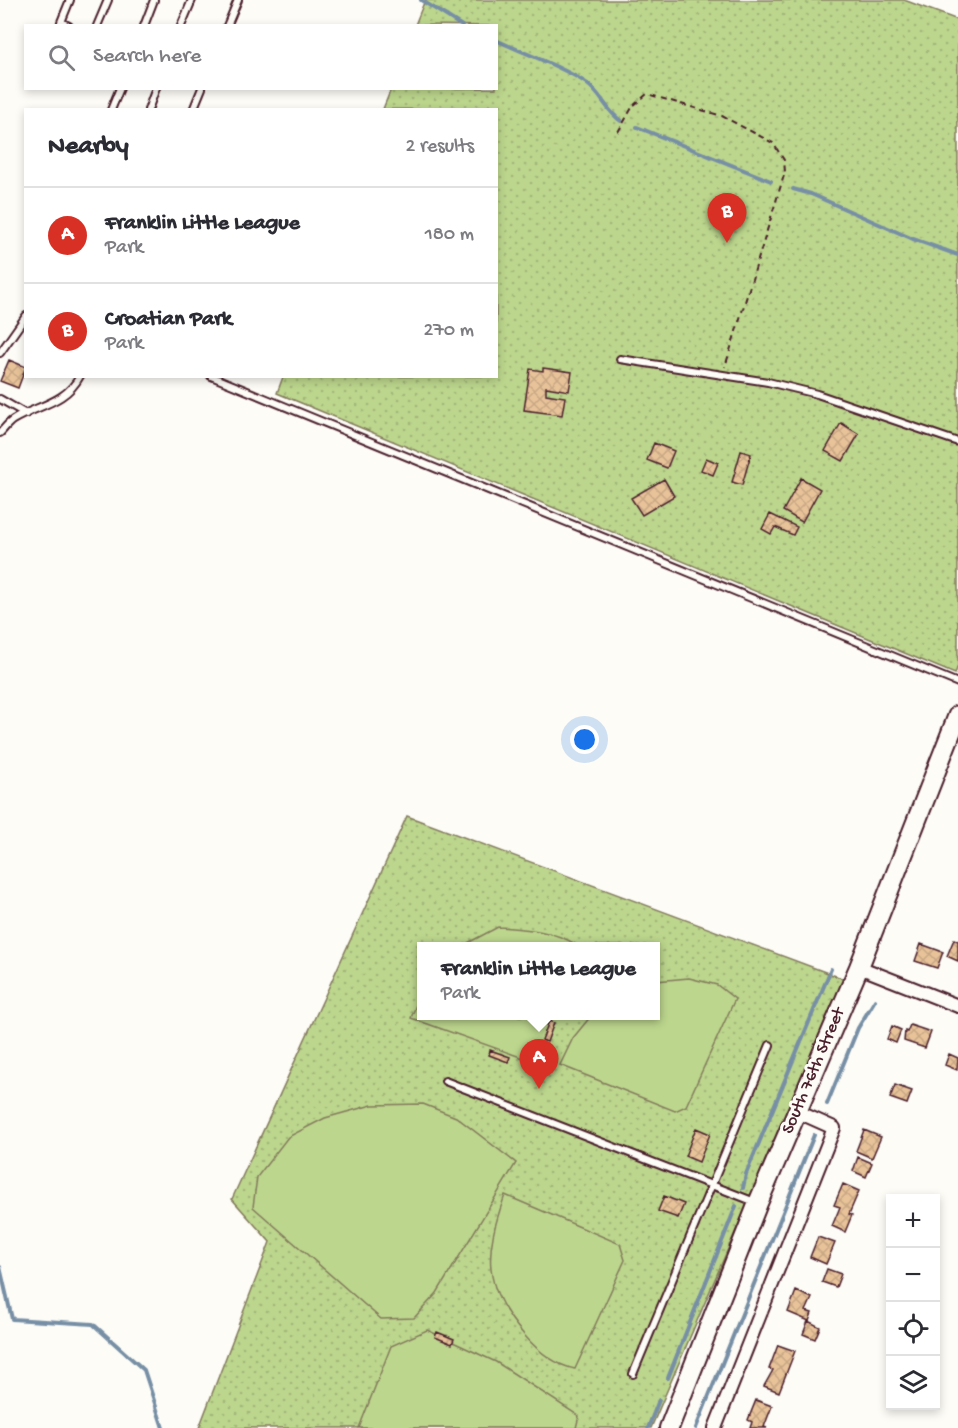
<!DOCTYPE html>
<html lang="en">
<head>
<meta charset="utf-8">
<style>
  :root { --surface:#fff; --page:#f7f7f7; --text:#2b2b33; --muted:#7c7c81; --line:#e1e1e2; --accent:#d93025 }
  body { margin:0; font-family:"Gochi Hand",sans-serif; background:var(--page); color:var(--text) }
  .controls { position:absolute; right:18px; bottom:18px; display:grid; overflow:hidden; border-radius:0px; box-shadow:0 3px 9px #0003 }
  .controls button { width:54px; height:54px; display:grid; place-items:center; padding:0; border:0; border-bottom:2px solid var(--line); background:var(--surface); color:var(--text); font:30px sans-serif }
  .you { position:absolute; left:585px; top:740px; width:21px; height:21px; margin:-15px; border:4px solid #fff; border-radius:50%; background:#1a73e8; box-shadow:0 0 0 9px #1a73e833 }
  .badge { display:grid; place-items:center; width:39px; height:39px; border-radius:50%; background:var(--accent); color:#fff; font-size:20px; font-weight:700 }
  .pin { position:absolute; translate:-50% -50px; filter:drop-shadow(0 2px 3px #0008) }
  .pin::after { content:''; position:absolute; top:32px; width:21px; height:18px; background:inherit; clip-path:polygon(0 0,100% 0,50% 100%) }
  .popup { position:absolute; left:417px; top:942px; width:243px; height:78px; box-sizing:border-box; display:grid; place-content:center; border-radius:0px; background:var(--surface); filter:drop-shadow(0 2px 4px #0005); font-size:20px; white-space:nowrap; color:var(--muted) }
  .popup b { font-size:22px; color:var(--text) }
  .popup::after { content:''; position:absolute; left:50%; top:100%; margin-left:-12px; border:12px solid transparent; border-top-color:var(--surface) }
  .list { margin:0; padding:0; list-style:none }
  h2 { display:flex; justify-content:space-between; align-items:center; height:78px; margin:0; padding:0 24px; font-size:26px }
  h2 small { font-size:20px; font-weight:400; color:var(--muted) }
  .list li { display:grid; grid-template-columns:39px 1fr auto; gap:18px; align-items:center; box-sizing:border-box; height:96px; padding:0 24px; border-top:2px solid var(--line) }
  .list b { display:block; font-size:22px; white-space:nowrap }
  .list p { margin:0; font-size:20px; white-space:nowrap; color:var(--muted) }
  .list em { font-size:20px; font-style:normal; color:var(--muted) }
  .icon { flex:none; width:33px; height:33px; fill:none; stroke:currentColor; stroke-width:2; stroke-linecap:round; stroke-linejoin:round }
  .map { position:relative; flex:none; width:958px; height:1428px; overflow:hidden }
  .search { position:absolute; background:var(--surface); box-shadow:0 3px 9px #0003; left:24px; top:24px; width:474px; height:66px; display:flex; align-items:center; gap:15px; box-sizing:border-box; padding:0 21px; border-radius:0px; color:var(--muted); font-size:22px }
  .panel { position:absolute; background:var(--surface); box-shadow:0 3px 9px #0003; left:24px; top:108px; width:474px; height:270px; border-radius:0px }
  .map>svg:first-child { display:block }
  .park { fill:url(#park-dots); stroke:#837a5c; stroke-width:1.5; fill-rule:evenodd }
  .garden { fill:#bcd68d; stroke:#837a5c; stroke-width:1.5 }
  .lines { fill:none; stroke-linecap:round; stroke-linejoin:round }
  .stream { stroke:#778fa5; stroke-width:4 }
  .building { fill:url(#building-cross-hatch); stroke:#4a1f2b; stroke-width:1.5 }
  .lane-casing { stroke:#4a1f2b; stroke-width:10 }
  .street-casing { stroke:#4a1f2b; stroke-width:16 }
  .secondary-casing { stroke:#4a1f2b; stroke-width:22 }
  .path { stroke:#4a1f2b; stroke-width:2; stroke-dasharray:6 4.5; stroke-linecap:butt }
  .lane { stroke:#fdfcf7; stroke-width:6 }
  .street { stroke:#fdfcf7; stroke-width:12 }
  .secondary { stroke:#fdfcf7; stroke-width:18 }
  .labels { text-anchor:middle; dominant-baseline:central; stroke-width:6; stroke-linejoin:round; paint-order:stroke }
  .street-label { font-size:18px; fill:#4a1f2b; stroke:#fdfcf7 }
</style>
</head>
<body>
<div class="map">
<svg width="958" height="1428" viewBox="0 0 958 1428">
  <defs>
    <pattern id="park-dots" width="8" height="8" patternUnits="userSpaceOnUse" patternTransform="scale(1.5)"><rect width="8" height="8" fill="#bcd68d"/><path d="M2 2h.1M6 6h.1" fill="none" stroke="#a3b77a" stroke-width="1.8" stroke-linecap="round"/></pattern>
    <pattern id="building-cross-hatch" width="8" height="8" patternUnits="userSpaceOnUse" patternTransform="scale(1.5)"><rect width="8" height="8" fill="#e8c399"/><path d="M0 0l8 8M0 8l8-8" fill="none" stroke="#c8a784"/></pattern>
  </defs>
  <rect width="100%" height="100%" fill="#fdfcf7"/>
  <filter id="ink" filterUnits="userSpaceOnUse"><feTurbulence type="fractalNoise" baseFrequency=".0167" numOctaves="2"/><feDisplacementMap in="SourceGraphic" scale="12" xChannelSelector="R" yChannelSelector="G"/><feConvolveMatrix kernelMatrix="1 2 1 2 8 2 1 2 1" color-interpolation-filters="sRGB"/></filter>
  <g filter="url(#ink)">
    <path class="park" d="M 425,0 L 904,0 L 958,20 L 958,666 L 955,674 L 277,393 L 283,377 L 496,376 L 496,110 L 383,109 L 391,89 L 496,88 L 496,26 L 415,25 Z
      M 407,816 L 844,979 L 651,1428 L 199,1428 L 270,1242 L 232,1199 ZM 422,946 L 656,946 L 656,1016 L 422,1016 Z"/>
    <path class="garden" d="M 498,927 C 526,929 552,930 577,945 L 462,946 Z
      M 689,978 L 717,985 L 735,999 L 686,1106 L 675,1111 L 560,1065 L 573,1038 L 591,1016 L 656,1016 L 656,981 Z
      M 422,990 L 422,1016 L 552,1016 L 539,1056 L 526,1059 L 411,1018 Z
      M 423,1104 L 456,1117 L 516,1163 L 437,1293 L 414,1318 L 381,1319 L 253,1207 L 257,1177 L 288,1137 L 325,1118 L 372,1105 Z
      M 505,1195 L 620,1244 L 625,1260 L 575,1369 C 556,1365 538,1351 525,1336 C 482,1287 484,1254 505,1195 Z
      M 427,1330 L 496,1362 L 579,1416 L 576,1428 L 359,1428 L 391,1346 Z"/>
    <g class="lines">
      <path class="stream" d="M 421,0 L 462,26
        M 496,40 C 521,52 566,68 586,83 C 601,93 606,111 621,121
        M 637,127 L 771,181
        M 793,189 L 811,194 L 913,239 L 958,255
        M 827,1104 L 858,1028 L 875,1000
        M 743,1188 L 746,1174 L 831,969
        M 0,1267 L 12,1319 L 93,1324 L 144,1370 L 163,1428
        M 668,1378 L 736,1206
        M 648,1428 L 659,1400
        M 696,1428 L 814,1135"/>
    </g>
    <path class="building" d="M 9,360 L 26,367 L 18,388 L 0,381 Z
      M 543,368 L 572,372 L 569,391 L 546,387 L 546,394 L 565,397 L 562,415 L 524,410 L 530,369 L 543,371 Z
      M 841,423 L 859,434 L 843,461 L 825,451 Z
      M 654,443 L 674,451 L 667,468 L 647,460 Z
      M 741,451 L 751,454 L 742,485 L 732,482 Z
      M 706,458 L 718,463 L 713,475 L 701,470 Z
      M 801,478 L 820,489 L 802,522 L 783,511 Z
      M 664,479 L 674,496 L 642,515 L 631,498 Z
      M 770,514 L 797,527 L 793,535 L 775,527 L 771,534 L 762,529 Z
      M 954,939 L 958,941 L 958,961 L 947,956 Z
      M 921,944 L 943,952 L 937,968 L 915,961 Z
      M 549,1021 L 554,1023 L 547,1042 L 542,1040 Z
      M 910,1025 L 931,1032 L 925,1048 L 904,1041 L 905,1031 L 907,1032 Z
      M 892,1026 L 901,1030 L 896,1043 L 887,1039 Z
      M 490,1050 L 510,1057 L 508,1062 L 489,1055 Z
      M 949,1054 L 958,1058 L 957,1070 L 945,1065 Z
      M 895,1085 L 912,1091 L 907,1104 L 890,1098 Z
      M 696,1128 L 710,1134 L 699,1162 L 685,1156 Z
      M 864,1130 L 881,1137 L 872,1158 L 856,1151 Z
      M 858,1157 L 872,1163 L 866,1177 L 853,1171 Z
      M 843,1184 L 859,1191 L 849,1214 L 852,1215 L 845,1232 L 832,1226 L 840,1207 L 834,1205 Z
      M 664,1196 L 684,1204 L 678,1218 L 658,1211 Z
      M 818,1237 L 835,1243 L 826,1264 L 810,1257 Z
      M 827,1269 L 841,1274 L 836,1287 L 822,1282 Z
      M 796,1291 L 812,1298 L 806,1311 L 812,1313 L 809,1321 L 788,1312 Z
      M 808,1321 L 820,1327 L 815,1339 L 803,1334 Z
      M 437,1332 L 454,1339 L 452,1344 L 435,1337 Z
      M 778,1345 L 795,1351 L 779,1392 L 764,1386 L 773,1370 L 769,1369 Z
      M 756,1400 L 772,1406 L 764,1427 L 767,1428 L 750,1428 L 752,1422 L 748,1420 Z"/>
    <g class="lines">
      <defs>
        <path id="lane" d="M 69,26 L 61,22 L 70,0
          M 97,26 L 108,0
          M 144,26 L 154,0
          M 181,26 L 192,0
          M 227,26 L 238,0
          M 111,110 L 120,88
          M 148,110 L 156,88
          M 193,110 L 202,88
          M 0,353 L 26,316
          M 620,359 L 768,382 L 817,394 L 958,442
          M 211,376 L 958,683
          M 0,399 L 26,414
          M 0,433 C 4,429 8,423 13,420 C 37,405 65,404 80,376
          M 445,1081 L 755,1202
          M 633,1374 L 770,1045"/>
        <path id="street" d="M 859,967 L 958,1006
          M 715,1428 L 834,1128 L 796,1111"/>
        <path id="secondary" d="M 669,1428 L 758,1203 L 859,967 L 958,715"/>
      </defs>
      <use href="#lane" class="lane-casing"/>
      <use href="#street" class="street-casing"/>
      <use href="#secondary" class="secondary-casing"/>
      <path class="path" d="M 618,132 L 633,106 L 647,94 L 722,116 L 773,143 L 784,160 L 785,172 L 725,367"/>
      <use href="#lane" class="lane"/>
      <use href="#street" class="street"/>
      <use href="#secondary" class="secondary"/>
    </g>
  </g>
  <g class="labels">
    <g class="street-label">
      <text transform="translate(814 1071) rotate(-67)">South 76th Street</text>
    </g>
  </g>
</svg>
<div class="controls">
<button>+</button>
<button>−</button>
<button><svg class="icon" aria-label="locate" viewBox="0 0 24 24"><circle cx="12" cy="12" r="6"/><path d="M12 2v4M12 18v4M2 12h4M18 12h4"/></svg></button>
<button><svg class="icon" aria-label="layers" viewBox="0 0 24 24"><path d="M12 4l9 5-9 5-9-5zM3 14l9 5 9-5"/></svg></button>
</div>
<div class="you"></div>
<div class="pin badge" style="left:539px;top:1089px">A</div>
<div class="popup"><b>Franklin Little League</b>Park</div>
<div class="pin badge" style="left:727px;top:243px">B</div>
<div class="search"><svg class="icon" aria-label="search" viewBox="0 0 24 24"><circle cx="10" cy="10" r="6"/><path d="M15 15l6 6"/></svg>Search here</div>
<section class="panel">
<h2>Nearby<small>2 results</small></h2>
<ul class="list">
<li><span class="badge">A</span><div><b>Franklin Little League</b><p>Park</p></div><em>180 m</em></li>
<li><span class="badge">B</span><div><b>Croatian Park</b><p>Park</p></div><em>270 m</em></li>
</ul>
</section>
</div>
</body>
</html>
